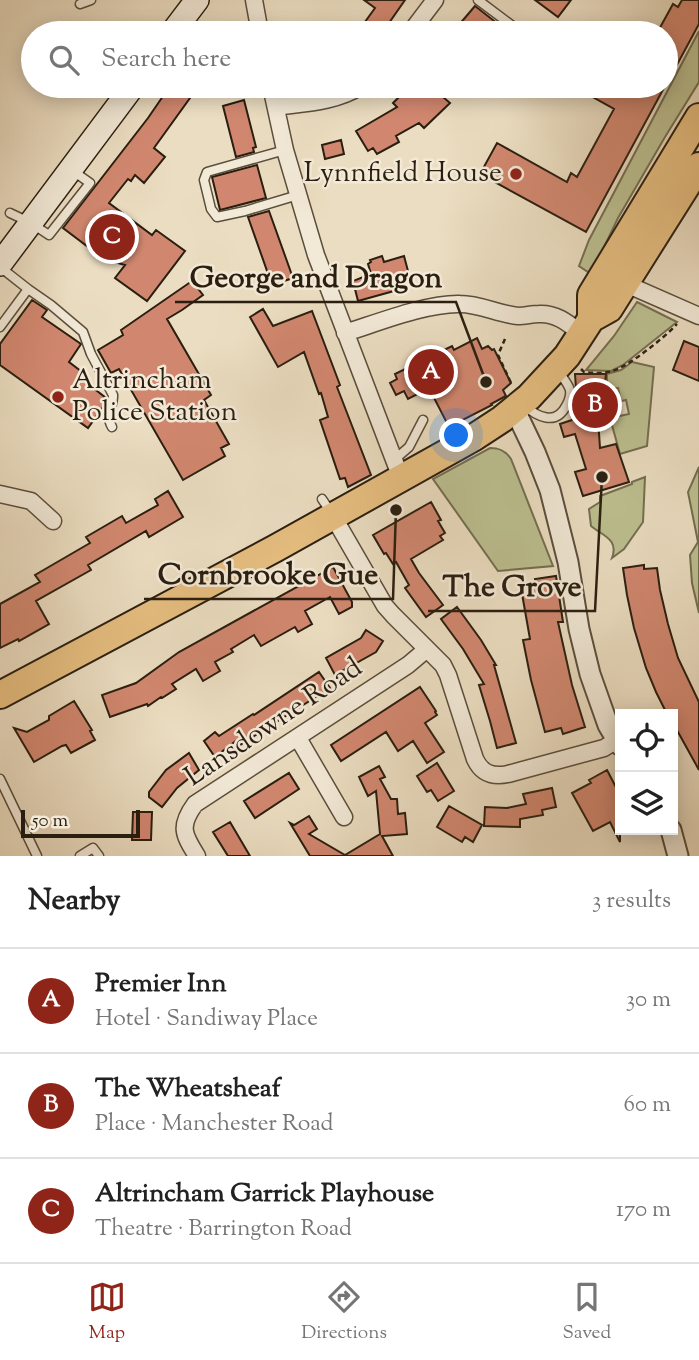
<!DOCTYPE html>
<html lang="en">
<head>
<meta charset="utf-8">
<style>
  :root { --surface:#fff; --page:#f6f6f6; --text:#222; --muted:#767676; --line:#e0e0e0; --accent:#8f2418 }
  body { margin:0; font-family:"Sorts Mill Goudy",serif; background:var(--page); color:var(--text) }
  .controls { position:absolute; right:21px; bottom:21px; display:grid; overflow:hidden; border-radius:0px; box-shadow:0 4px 18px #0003 }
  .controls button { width:63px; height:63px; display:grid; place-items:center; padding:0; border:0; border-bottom:2px solid var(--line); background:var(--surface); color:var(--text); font:35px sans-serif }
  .scale { position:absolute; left:21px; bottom:18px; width:119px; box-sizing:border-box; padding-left:7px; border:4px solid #2a1e10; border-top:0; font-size:19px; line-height:24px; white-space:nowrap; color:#2a1e10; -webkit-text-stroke:5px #f2e9d7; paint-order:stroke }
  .you { position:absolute; left:457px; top:436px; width:24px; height:24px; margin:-18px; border:5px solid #fff; border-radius:50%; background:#1a73e8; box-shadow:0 0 0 10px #1a73e833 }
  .badge { display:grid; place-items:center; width:46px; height:46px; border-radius:50%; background:var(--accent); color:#fff; font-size:23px; font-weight:700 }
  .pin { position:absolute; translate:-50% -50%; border:4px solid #fff; box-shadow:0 2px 7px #0006 }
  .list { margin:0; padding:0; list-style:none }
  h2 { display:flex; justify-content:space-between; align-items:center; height:91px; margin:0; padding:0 28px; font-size:30px }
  h2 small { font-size:23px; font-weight:400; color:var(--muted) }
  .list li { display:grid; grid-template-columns:46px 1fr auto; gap:21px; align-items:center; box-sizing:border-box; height:105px; padding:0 28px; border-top:2px solid var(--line) }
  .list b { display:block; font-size:26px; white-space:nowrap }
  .list p { margin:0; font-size:23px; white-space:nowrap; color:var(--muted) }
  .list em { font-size:23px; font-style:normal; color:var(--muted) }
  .icon { flex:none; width:38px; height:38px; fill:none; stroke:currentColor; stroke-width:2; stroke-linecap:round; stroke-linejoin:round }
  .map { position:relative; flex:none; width:699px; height:856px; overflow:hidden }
  .search { position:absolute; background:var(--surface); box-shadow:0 4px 18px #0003; left:21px; right:21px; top:21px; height:77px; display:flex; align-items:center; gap:18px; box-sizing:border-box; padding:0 24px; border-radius:38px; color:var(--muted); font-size:26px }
  .sheet { height:406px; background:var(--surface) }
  nav { display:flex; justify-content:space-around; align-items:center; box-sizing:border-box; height:98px; border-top:2px solid var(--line); background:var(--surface); font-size:19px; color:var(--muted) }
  nav a { display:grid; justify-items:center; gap:4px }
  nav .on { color:var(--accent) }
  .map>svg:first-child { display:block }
  .green { fill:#bcbf90; stroke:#736e50; stroke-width:2 }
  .building { fill:#d1876f; stroke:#2a1e10; stroke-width:2 }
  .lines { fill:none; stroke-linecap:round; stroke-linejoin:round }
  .service-casing { stroke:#5a4e3c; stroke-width:11 }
  .minor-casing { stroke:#5a4e3c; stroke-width:19 }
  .tertiary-casing { stroke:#5a4e3c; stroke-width:23 }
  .secondary-casing { stroke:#2a1e10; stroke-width:26 }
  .trunk-casing { stroke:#2a1e10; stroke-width:30 }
  .path { stroke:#2a1e10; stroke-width:2.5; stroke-dasharray:5 3.5; stroke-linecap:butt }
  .service { stroke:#f2e9d7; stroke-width:8 }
  .minor { stroke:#f2e9d7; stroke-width:16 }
  .tertiary { stroke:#f2e9d7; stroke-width:19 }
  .secondary { stroke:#f2e9d7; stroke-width:23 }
  .trunk { stroke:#e6be80; stroke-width:26 }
  .poi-dot { fill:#8f2418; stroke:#f2e9d7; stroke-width:2.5 }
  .labels { text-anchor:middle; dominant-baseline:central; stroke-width:5; stroke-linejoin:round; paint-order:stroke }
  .poi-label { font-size:28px; fill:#2a1e10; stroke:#f2e9d7; text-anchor:end }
  .street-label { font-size:28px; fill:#2a1e10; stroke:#f2e9d7 }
  .leader { fill:none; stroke:#2a1e10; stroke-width:2.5 }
  .callout-dot { fill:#2a1e10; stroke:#f2e9d7; stroke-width:2.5 }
  .callout-label { font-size:30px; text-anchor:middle; font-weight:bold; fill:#2a1e10; stroke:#f2e9d7; stroke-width:5; stroke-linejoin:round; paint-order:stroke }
</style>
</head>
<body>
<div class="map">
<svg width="699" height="856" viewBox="0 0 699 856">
  <rect width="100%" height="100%" fill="#ebddc1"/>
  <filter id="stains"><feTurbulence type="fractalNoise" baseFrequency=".00286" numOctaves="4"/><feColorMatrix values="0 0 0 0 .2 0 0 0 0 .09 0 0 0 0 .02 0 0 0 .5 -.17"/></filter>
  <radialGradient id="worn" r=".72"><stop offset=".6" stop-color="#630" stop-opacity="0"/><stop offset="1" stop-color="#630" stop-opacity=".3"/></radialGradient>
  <path class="green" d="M 699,31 L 699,82 L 665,137 L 618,218 L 591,274 L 579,266 L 589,240 Z
    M 637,302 L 677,322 L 623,365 L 611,371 L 586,370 L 614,336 Z
    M 632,362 L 654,367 L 647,446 L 620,454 L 610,418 L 629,414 L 626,400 L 621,401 L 618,388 L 607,389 L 607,374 L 621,370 Z
    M 490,448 C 500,448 506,451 511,459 L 553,566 L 498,571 L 433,479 Z
    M 699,467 L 699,613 L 692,583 L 690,555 L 698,542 L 688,492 Z
    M 645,477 L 643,522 L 624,549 L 612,558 C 619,539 603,536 591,526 L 589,509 L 600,502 L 600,496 L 632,484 L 632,482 Z"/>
  <path class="building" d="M 364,0 L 405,0 L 382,33 L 357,33 L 375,8 Z
    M 535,0 L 571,0 L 558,17 Z
    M 682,0 L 699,0 L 699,24 L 666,85 L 666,33 L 657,33 L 673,4 L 678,7 Z
    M 475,6 L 498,24 L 497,25 L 508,33 L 452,33 Z
    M 170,86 L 173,86 L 190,98 L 154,148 L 165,157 L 144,183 L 135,175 L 131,181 L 128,179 L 109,203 L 152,235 L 156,230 L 185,251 L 147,301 L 115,278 L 125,265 L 104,259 L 63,228 L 148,118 Z
    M 410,86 L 453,86 L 443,97 L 450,103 L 424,128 L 419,123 L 396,136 L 399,142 L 377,154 L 373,148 L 368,151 L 356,131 L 397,107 L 393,103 Z
    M 573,86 L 665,86 L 586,232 L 480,174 L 497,143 L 567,182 L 571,173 L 577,177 L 614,109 Z
    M 244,100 L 256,147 L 253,148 L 254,152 L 236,157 L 223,106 Z
    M 341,140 L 344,154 L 325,159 L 322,145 Z
    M 257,165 L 266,198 L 220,210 L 212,177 Z
    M 269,211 L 293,278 L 272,285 L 248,217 Z
    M 382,256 L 384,262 L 404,256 L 412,286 L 358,301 L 353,281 L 371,274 L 368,264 L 371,262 L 370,260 Z
    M 192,281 L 203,295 L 182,310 L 167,319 L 211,395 L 204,400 L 229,444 L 221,448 L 225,456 L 183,480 L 119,369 L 111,373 L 98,350 L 123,335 L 121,330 Z
    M 32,300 L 47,310 L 42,317 L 81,344 L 69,362 L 86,375 L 83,380 L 106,398 L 105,404 L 88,428 L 0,365 L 0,344 Z
    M 263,309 L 273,326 L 312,311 L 340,385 L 337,387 L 371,475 L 348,487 L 345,478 L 340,479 L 320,420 L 328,417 L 321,393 L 319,394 L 304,352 L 278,367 L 250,317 Z
    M 477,338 L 482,349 L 488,346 L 492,350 L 494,349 L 511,383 L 503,390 L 506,396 L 504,397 L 491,404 L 492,405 L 449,427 L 429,388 L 408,399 L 404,391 L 396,395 L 390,383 L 397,379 L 395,374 L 452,346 L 454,350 Z
    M 684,341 L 699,347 L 699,381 L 673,370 Z
    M 575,374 L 606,374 L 604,392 L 608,391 L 611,416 L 598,418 L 600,448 L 616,444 L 629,482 L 583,496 L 575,472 L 586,469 L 575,434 L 564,437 L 560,424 L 578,418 Z
    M 168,491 L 183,517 L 149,537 L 146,531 L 88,565 L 91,570 L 36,601 L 49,624 L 19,641 L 18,639 L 0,648 L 0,604 L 40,582 L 35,575 L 90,543 L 86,537 L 122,516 L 126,523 L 158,505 L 155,499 Z
    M 431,502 L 441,520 L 438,521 L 445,533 L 440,536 L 443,540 L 411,559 L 419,573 L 443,605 L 426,617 L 405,588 L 409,585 L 396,562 L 393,564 L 386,553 L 384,554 L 373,535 Z
    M 644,565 L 644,569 L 657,568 L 660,590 L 668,624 L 678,658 L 699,702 L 699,770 L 673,723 L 673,714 L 667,714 L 656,692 L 646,668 L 634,628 L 627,595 L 623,568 Z
    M 333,567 L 352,602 L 352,607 L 339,614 L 330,597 L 305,611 L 312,624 L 298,632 L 295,627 L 261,646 L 254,635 L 231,649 L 233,652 L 215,662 L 220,671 L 203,681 L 196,669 L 172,684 L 176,689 L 162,698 L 161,697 L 148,706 L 147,704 L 110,717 L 102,695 L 136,683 L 179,652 Z
    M 556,576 L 563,622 L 558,622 L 572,685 L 585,727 L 563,734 L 561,728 L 545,732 L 531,680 L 523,640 L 530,639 L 521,588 L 536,586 L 535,579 Z
    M 457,607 L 481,640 L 496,665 L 494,665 L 516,743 L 497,748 L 490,721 L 479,685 L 484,684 L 463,649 L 441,619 Z
    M 366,630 L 383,641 L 376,652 L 335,675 L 326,658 L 361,638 Z
    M 319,672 L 330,688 L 240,745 L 237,740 L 215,757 L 204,741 L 215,732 L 219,736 L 253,714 L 254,715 Z
    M 420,687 L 436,711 L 435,712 L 437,715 L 425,723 L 444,752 L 427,763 L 413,741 L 398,751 L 386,732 L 341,761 L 331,745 Z
    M 74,701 L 92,730 L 90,731 L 95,740 L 71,753 L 66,745 L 62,746 L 34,762 L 14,728 L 27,732 L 49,720 L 49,716 Z
    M 189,753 L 199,770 L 177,788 L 162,807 L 149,797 L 149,792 L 166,770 Z
    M 437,763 L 454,791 L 438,801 L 431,790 L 427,792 L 417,776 Z
    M 379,766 L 385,777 L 380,779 L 391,799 L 397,799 L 398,814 L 405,813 L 407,834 L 382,836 L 393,856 L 310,856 L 290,823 L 294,825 L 309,816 L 317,829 L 309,834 L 345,855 L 380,834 L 376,791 L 368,796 L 359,777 Z
    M 607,770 L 620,795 L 620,842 L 610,822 L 593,831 L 572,793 L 591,783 L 589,780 Z
    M 289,773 L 299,789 L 255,818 L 244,801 Z
    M 552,788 L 556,807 L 542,810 L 543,815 L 520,819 L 520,827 L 484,826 L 485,807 L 507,808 L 526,804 L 523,794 Z
    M 449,806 L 482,825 L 473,842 L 465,837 L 462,842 L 437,827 Z
    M 133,812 L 152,812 L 151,840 L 132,840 Z
    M 230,822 L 250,856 L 228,856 L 213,832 Z"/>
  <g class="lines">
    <defs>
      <path id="service" d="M 478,0 L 522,33
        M 80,4 L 91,0
        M 285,150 L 207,172 L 204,180 L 211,209 L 217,217 L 245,211 L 298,195
        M 10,213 L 31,223 L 49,235 L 90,183 L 73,171
        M 0,267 L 28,289 L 0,327
        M 28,289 L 51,305 L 83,332 L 91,354 L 113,395 C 114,409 104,412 112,427
        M 524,405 C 537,417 556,426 566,406 C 569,401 571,396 570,390 C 568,383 562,377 558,371
        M 394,460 L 409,447 L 423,420
        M 322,499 L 332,514
        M 0,779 L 37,856
        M 80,856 L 93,848 L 99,856"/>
      <path id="minor" d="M 254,0 L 260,33
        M 410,33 L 435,0
        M 271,86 L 285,150 L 316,255 L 401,478
        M 276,107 C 305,103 336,102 361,86
        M 626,284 L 699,316
        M 345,333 C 377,323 427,303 460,304 C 480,304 498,314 518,316 C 525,316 532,314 539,314 C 557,313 569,324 582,334
        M 0,494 L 31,501 L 53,521
        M 333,516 L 385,606 L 393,615 L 443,665 L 448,675 L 475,759 C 482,774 493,777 508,774 L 604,748 L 617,740
        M 298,738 L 344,817
        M 197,856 C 183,834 179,826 195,804 L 408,665 L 427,649"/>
      <path id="tertiary" d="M 515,410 L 535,452 L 550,490 L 568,562 L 579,629 L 590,674 L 608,725 L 620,745
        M 671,830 L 678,856"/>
      <path id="secondary" d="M 172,33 L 197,0
        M 0,264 L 133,86"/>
      <path id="trunk" d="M 591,319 L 591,295 L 699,117
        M 0,695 L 276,548 L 473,438 L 502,419 L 529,397 L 567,356 L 591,319 L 609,309 L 699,166"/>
    </defs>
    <use href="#service" class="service-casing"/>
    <use href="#minor" class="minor-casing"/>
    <use href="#tertiary" class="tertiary-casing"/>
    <use href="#secondary" class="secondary-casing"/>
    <use href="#trunk" class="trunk-casing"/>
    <path class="path" d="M 505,339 L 498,355 L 512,385
      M 581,369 L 584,372 C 593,373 603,374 612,371 C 628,367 665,337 677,324"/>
    <use href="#service" class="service"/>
    <use href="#minor" class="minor"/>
    <use href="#tertiary" class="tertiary"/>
    <use href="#secondary" class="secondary"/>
    <use href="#trunk" class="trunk"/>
  </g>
  <g class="poi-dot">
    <circle cx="516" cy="174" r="7"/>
    <circle cx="58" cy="397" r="7"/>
  </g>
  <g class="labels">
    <g class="poi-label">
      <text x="502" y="174">Lynnfield House</text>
      <text x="72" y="381" text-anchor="start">Altrincham<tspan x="72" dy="32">Police Station</tspan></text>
    </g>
    <g class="street-label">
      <text transform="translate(274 723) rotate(-34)">Lansdowne Road</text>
    </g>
  </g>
  <path class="leader" d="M486 382L456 302H175M396 510L393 599H144M602 477L595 611H428"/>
  <g class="callout-dot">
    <circle cx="486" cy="382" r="7"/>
    <circle cx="396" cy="510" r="7"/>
    <circle cx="602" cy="477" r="7"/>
  </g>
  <g class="callout-label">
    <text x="316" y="287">George and Dragon</text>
    <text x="268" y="584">Cornbrooke Gue</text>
    <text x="512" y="596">The Grove</text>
  </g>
  <rect width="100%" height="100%" filter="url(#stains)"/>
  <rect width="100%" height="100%" fill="url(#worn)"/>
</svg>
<div class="controls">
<button><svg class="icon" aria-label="locate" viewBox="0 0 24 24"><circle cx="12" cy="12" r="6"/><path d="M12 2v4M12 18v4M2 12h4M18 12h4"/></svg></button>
<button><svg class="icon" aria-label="layers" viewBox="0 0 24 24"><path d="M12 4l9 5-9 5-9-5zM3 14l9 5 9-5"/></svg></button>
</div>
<div class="scale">50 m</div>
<div class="you"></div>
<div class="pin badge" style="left:431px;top:372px">A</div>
<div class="pin badge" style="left:595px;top:405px">B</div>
<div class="pin badge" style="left:112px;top:237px">C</div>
<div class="search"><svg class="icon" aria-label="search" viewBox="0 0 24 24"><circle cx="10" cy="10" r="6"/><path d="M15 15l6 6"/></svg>Search here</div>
</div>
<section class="sheet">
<h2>Nearby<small>3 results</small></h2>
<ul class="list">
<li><span class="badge">A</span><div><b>Premier Inn</b><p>Hotel · Sandiway Place</p></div><em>30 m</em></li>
<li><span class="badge">B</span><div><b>The Wheatsheaf</b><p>Place · Manchester Road</p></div><em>60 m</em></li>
<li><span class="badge">C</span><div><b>Altrincham Garrick Playhouse</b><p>Theatre · Barrington Road</p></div><em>170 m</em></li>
</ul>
</section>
<nav>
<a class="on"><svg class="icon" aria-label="map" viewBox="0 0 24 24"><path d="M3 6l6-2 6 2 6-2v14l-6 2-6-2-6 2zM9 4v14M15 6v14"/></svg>Map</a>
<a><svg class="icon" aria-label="directions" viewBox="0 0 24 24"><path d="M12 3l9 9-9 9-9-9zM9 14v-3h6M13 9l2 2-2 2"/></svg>Directions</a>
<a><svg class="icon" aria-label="saved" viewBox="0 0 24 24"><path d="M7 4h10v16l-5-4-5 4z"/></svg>Saved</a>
</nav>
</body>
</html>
